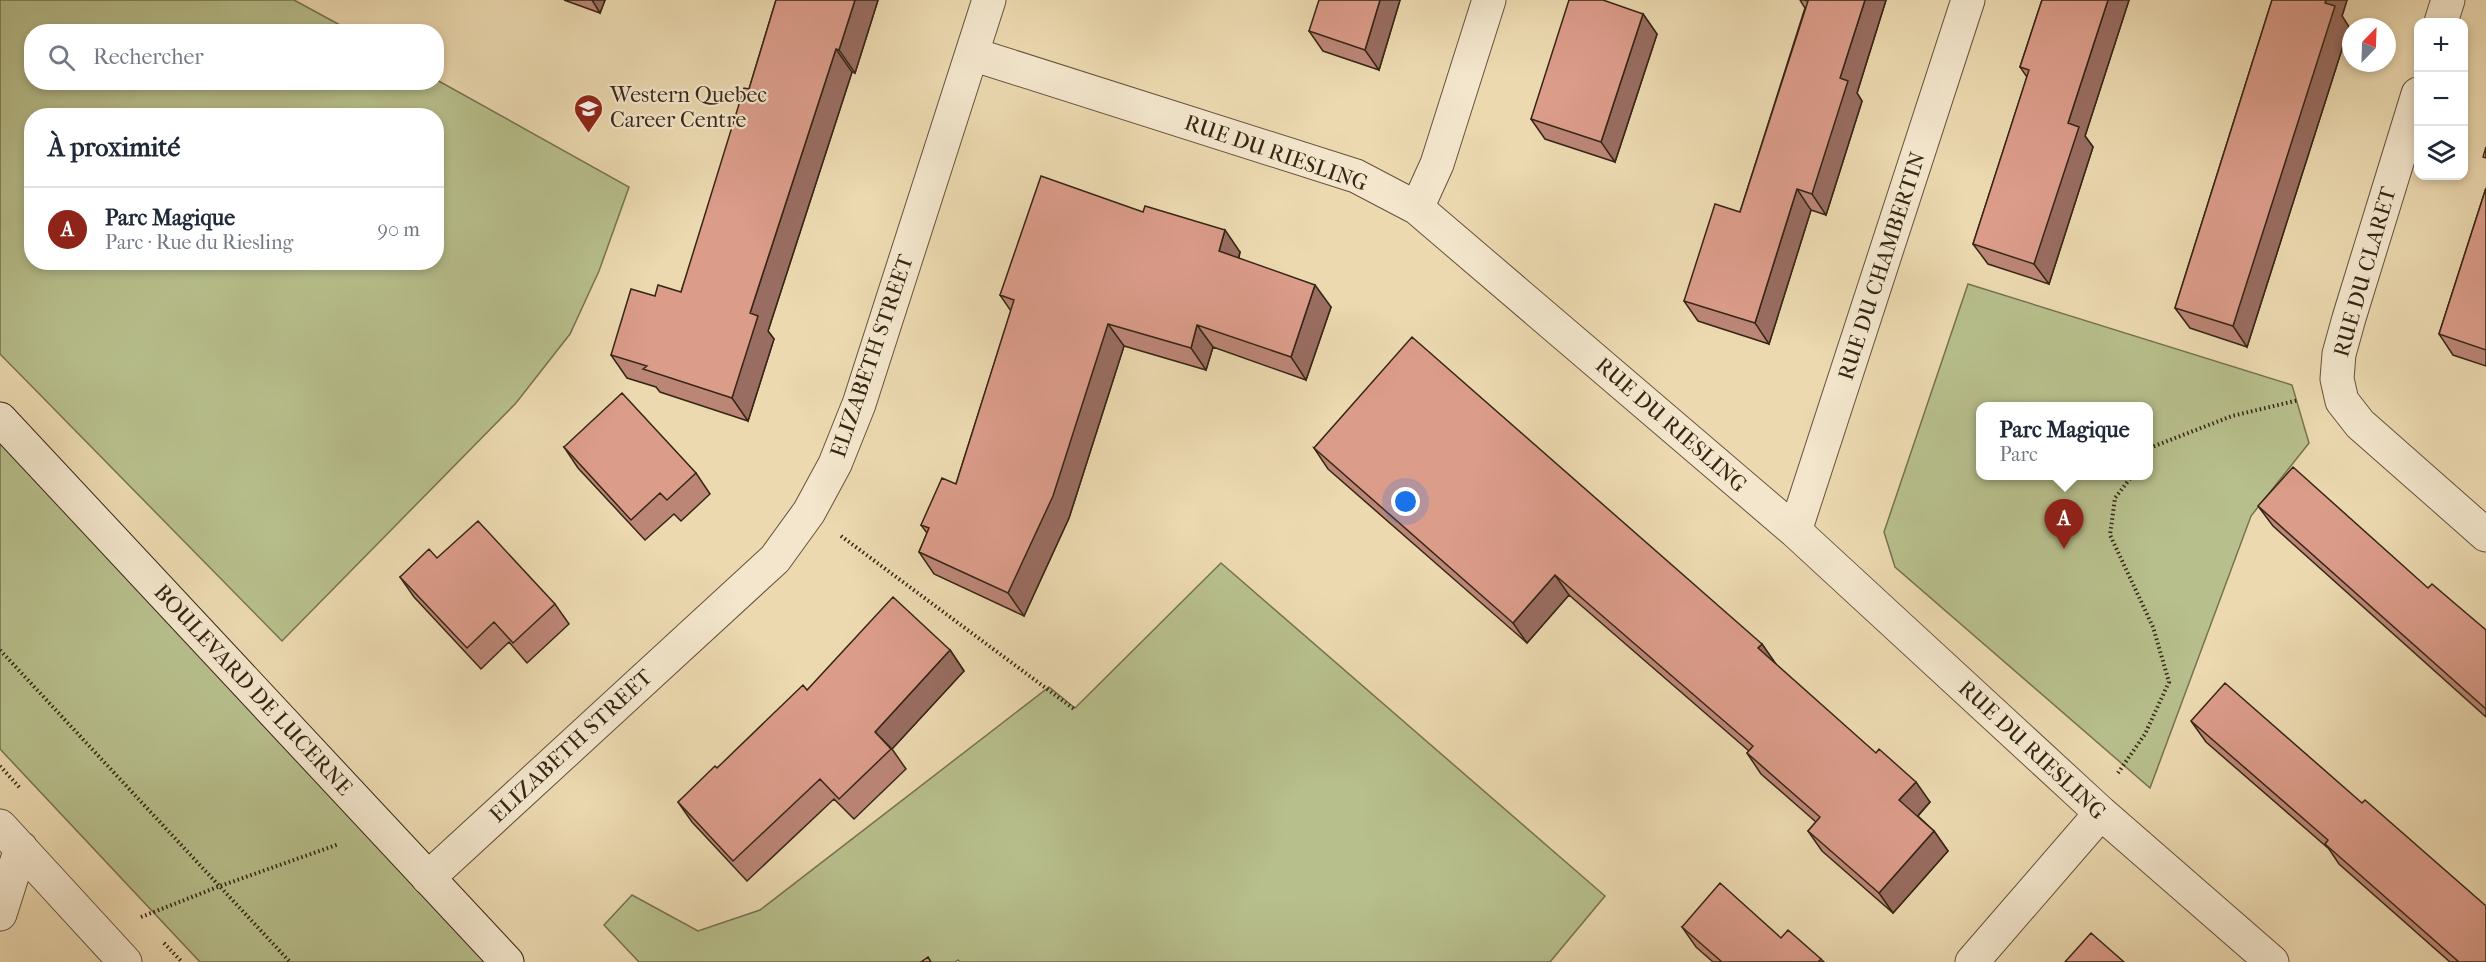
<!DOCTYPE html>
<html lang="fr">
<head>
<meta charset="utf-8">
<style>
  :root { --surface:#fff; --page:#f6f6f7; --text:#1f2937; --muted:#747a83; --line:#e0e1e3; --accent:#8f2418 }
  body { margin:0; font-family:"IM FELL French Canon",serif; background:var(--page); color:var(--text) }
  .controls { position:absolute; right:18px; top:18px; display:grid; overflow:hidden; border-radius:12px; box-shadow:0 3px 9px #0003 }
  .controls button { width:54px; height:54px; display:grid; place-items:center; padding:0; border:0; border-bottom:2px solid var(--line); background:var(--surface); color:var(--text); font:30px sans-serif }
  .compass { position:absolute; left:2342px; top:18px; width:54px; height:54px; border-radius:50%; background:var(--surface); box-shadow:0 3px 9px #0003; rotate:23deg }
  .you { position:absolute; left:1406px; top:502px; width:21px; height:21px; margin:-15px; border:4px solid #fff; border-radius:50%; background:#1a73e8; box-shadow:0 0 0 9px #1a73e833 }
  .badge { display:grid; place-items:center; width:39px; height:39px; border-radius:50%; background:var(--accent); color:#fff; font-size:20px; font-weight:700 }
  .pin { position:absolute; translate:-50% -50px; filter:drop-shadow(0 2px 3px #0008) }
  .pin::after { content:''; position:absolute; top:32px; width:21px; height:18px; background:inherit; clip-path:polygon(0 0,100% 0,50% 100%) }
  .popup { position:absolute; left:1976px; top:402px; width:177px; height:78px; box-sizing:border-box; display:grid; place-content:center; border-radius:12px; background:var(--surface); filter:drop-shadow(0 2px 4px #0005); font-size:20px; white-space:nowrap; color:var(--muted) }
  .popup b { font-size:22px; color:var(--text) }
  .popup::after { content:''; position:absolute; left:50%; top:100%; margin-left:-12px; border:12px solid transparent; border-top-color:var(--surface) }
  .list { margin:0; padding:0; list-style:none }
  h2 { display:flex; justify-content:space-between; align-items:center; height:78px; margin:0; padding:0 24px; font-size:26px }
  h2 small { font-size:20px; font-weight:400; color:var(--muted) }
  .list li { display:grid; grid-template-columns:39px 1fr auto; gap:18px; align-items:center; box-sizing:border-box; height:84px; padding:0 24px; border-top:2px solid var(--line) }
  .list b { display:block; font-size:22px; white-space:nowrap }
  .list p { margin:0; font-size:20px; white-space:nowrap; color:var(--muted) }
  .list em { font-size:20px; font-style:normal; color:var(--muted) }
  .icon { flex:none; width:33px; height:33px; fill:none; stroke:currentColor; stroke-width:2; stroke-linecap:round; stroke-linejoin:round }
  .map { position:relative; flex:none; width:2486px; height:962px; overflow:hidden }
  .search { position:absolute; background:var(--surface); box-shadow:0 3px 9px #0003; left:24px; top:24px; width:420px; height:66px; display:flex; align-items:center; gap:15px; box-sizing:border-box; padding:0 21px; border-radius:24px; color:var(--muted); font-size:22px }
  .panel { position:absolute; background:var(--surface); box-shadow:0 3px 9px #0003; left:24px; top:108px; width:420px; height:162px; border-radius:24px }
  .map>svg:first-child { display:block }
  .green { fill:#b7bf8c; stroke:#767250; stroke-width:1.5; fill-rule:evenodd }
  .lines { fill:none; stroke-linecap:round; stroke-linejoin:round }
  .minor-casing { stroke:#64533c; stroke-width:35 }
  .secondary-casing { stroke:#362615; stroke-width:35 }
  .path { stroke:#362615; stroke-width:4; stroke-dasharray:1.5 3; stroke-linecap:butt }
  .minor { stroke:#f3e6cc; stroke-width:33 }
  .secondary { stroke:#f3e6cc; stroke-width:33 }
  .wall { fill:#bc8677; stroke:#362615; stroke-width:1.5 }
  .shaded-wall { fill:#996d61; stroke:#362615; stroke-width:1.5 }
  .building { fill:#db9c8a; stroke:#362615; stroke-width:1.5 }
  .labels { text-anchor:middle; dominant-baseline:central; stroke-width:4.5; stroke-linejoin:round; paint-order:stroke }
  .poi-label { font-size:22px; fill:#362615; stroke:#f3e6cc; text-anchor:start }
  .street-label { font-size:22px; fill:#362615; stroke:#f3e6cc }
</style>
</head>
<body>
<div class="map">
<svg width="2486" height="962" viewBox="0 0 2486 962">
  <rect width="100%" height="100%" fill="#ecd9b0"/>
  <filter id="stains"><feTurbulence type="fractalNoise" baseFrequency=".00333" numOctaves="4"/><feColorMatrix values="0 0 0 0 .2 0 0 0 0 .09 0 0 0 0 .02 0 0 0 .5 -.17"/></filter>
  <radialGradient id="worn" r=".72"><stop offset=".6" stop-color="#630" stop-opacity="0"/><stop offset="1" stop-color="#630" stop-opacity=".3"/></radialGradient>
  <path class="green" d="M 0,0 L 294,0 L 351,31 L 32,32 L 32,82 L 436,82 L 437,80 L 629,187 L 599,271 L 570,334 L 516,403 L 282,641 L 0,354 ZM 32,116 L 436,116 L 436,262 L 32,262 Z
    M 1968,284 L 2292,385 L 2309,443 L 2251,516 L 2150,788 L 1895,567 L 1884,532 ZM 1980,406 L 2148,406 L 2148,476 L 1980,476 Z
    M 0,423 L 499,962 L 200,962 L 0,749 Z
    M 1221,563 L 1605,896 L 1550,962 L 960,962 L 958,960 L 955,962 L 639,962 L 604,925 L 632,895 L 698,931 L 760,910 L 1049,687 L 1075,708 Z"/>
  <g class="lines">
    <defs>
      <path id="minor" d="M 2441,22 L 2448,0
        M 972,54 L 1356,176 L 1417,208 L 1795,531 L 2101,813 L 2272,962
        M 2418,94 L 2349,318 L 2339,354 L 2337,379 L 2342,401 L 2360,424 L 2486,535
        M 1417,208 L 1437,164 L 1489,0
        M 1795,531 L 1968,0
        M 0,826 L 125,962
        M 428,878 L 775,559 L 809,512 L 835,464 L 859,404 L 989,0
        M 0,914 L 21,848
        M 1972,962 L 2101,813"/>
      <path id="secondary" d="M 0,419 L 507,962"/>
    </defs>
    <use href="#minor" class="minor-casing"/>
    <use href="#secondary" class="secondary-casing"/>
    <path class="path" d="M 2148,453 L 2152,447 L 2232,416 L 2299,400
      M 841,536 L 1074,709
      M 0,650 L 290,962
      M 0,766 L 20,788
      M 2118,773 L 2145,734 L 2169,682 L 2153,627 L 2110,535 L 2115,498 L 2132,476
      M 141,917 L 220,886 L 339,844
      M 164,943 L 182,962"/>
    <use href="#minor" class="minor"/>
    <use href="#secondary" class="secondary"/>
  </g>
  <path class="wall" d="M 564,0 L 605,0 L 600,13 Z
    M 776,0 L 878,0 L 855,73 L 852,72 L 768,331 L 774,339 L 748,421 L 660,392 L 656,387 L 627,378 L 611,355 L 655,296 L 681,292 L 749,89 Z
    M 1400,0 L 1379,70 L 1323,51 L 1309,31 Z
    M 1800,0 L 1886,0 L 1857,93 L 1862,101 L 1826,215 L 1811,210 L 1769,344 L 1698,321 L 1684,301 L 1740,212 L 1805,8 Z
    M 2042,0 L 2129,0 L 2085,136 L 2093,147 L 2049,284 L 1988,264 L 1973,244 L 2027,77 L 2020,67 Z
    M 2272,0 L 2347,0 L 2342,16 L 2349,27 L 2247,347 L 2190,328 L 2175,308 Z
    M 1643,14 L 1657,34 L 1615,162 L 1545,139 L 1531,119 Z
    M 2486,188 L 2486,366 L 2453,355 L 2439,334 Z
    M 1240,252 L 1239,258 L 1331,307 L 1306,380 L 1213,347 L 1206,370 L 1124,346 L 1069,518 L 1024,616 L 934,574 L 919,552 L 927,533 L 921,525 L 956,484 L 1011,311 L 1000,295 Z
    M 564,447 L 696,473 L 710,494 L 681,521 L 674,514 L 645,540 L 578,468 Z
    M 1314,448 L 1762,644 L 1776,665 L 1930,802 L 1918,816 L 1934,831 L 1948,851 L 1893,913 L 1822,851 L 1808,831 L 1816,822 L 1761,774 L 1747,753 L 1749,751 L 1569,595 L 1527,643 L 1328,469 Z
    M 2258,506 L 2428,588 L 2486,630 L 2486,717 L 2273,526 Z
    M 437,558 L 555,604 L 569,624 L 527,663 L 509,642 L 481,669 L 414,597 L 400,577 Z
    M 950,650 L 964,671 L 892,749 L 906,769 L 854,819 L 834,799 L 747,881 L 692,822 L 678,802 L 807,690 Z
    M 2191,721 L 2486,962 L 2450,962 L 2339,864 L 2329,849 L 2206,742 Z
    M 1682,927 L 1781,938 L 1821,959 L 1824,962 L 1713,962 L 1696,947 Z"/>
  <path class="shaded-wall" d="M 592,0 L 605,0 L 600,13 Z
    M 855,0 L 878,0 L 855,73 L 839,50 Z
    M 1380,0 L 1400,0 L 1379,70 L 1365,50 Z
    M 1865,0 L 1886,0 L 1857,93 L 1862,101 L 1826,215 L 1812,194 L 1840,78 Z
    M 2108,0 L 2129,0 L 2085,136 L 2093,147 L 2049,284 L 2034,264 L 2068,123 Z
    M 2326,0 L 2347,0 L 2342,16 L 2349,27 L 2247,347 L 2233,326 Z
    M 1643,14 L 1657,34 L 1615,162 L 1601,142 Z
    M 836,49 L 852,72 L 768,331 L 774,339 L 748,421 L 732,398 L 750,313 Z
    M 1797,189 L 1811,210 L 1769,344 L 1755,323 Z
    M 1225,230 L 1240,252 L 1234,273 L 1219,251 Z
    M 1315,285 L 1331,307 L 1306,380 L 1291,357 Z
    M 1108,324 L 1124,346 L 1069,518 L 1024,616 L 1008,593 Z
    M 1197,325 L 1213,347 L 1206,370 L 1191,348 Z
    M 1555,575 L 1569,595 L 1527,643 L 1513,623 Z
    M 1762,644 L 1776,664 L 1772,669 L 1758,648 Z
    M 950,650 L 964,671 L 892,749 L 875,732 Z
    M 1916,782 L 1930,802 L 1914,820 L 1899,800 Z
    M 1934,831 L 1948,851 L 1893,913 L 1879,893 Z"/>
  <path class="building" d="M 776,0 L 855,0 L 839,50 L 836,49 L 750,313 L 758,316 L 732,398 L 643,369 L 647,366 L 611,355 L 631,289 L 655,296 L 658,285 L 681,292 L 744,88 L 749,89 Z
    M 1319,0 L 1380,0 L 1365,50 L 1309,31 Z
    M 1569,0 L 1603,0 L 1643,14 L 1601,142 L 1531,119 Z
    M 1804,0 L 1865,0 L 1840,78 L 1848,81 L 1812,194 L 1797,189 L 1755,323 L 1684,301 L 1715,204 L 1740,212 L 1808,1 Z
    M 2042,0 L 2108,0 L 2068,123 L 2079,127 L 2034,264 L 1973,244 L 2029,70 L 2020,67 Z
    M 2272,0 L 2326,0 L 2325,3 L 2335,6 L 2233,326 L 2175,308 Z
    M 2486,147 L 2486,158 L 2483,157 Z
    M 1041,176 L 1143,212 L 1145,206 L 1225,230 L 1219,251 L 1315,285 L 1291,357 L 1197,325 L 1191,348 L 1108,324 L 1053,496 L 1008,593 L 919,552 L 929,528 L 921,525 L 942,478 L 956,484 L 1014,300 L 1000,295 Z
    M 2486,188 L 2486,350 L 2439,334 Z
    M 1412,337 L 1762,644 L 1758,648 L 1876,753 L 1879,749 L 1916,782 L 1899,800 L 1934,831 L 1879,893 L 1808,831 L 1820,817 L 1747,753 L 1753,746 L 1555,575 L 1513,623 L 1314,448 Z
    M 622,393 L 696,473 L 667,500 L 660,493 L 631,520 L 564,447 Z
    M 2293,467 L 2428,588 L 2432,584 L 2486,630 L 2486,709 L 2258,506 Z
    M 478,521 L 555,604 L 513,643 L 494,622 L 467,648 L 400,577 L 429,549 L 437,558 Z
    M 893,597 L 950,650 L 875,732 L 891,749 L 839,799 L 820,779 L 733,861 L 678,802 L 715,766 L 717,768 L 803,685 L 807,690 Z
    M 2225,683 L 2362,803 L 2365,800 L 2486,906 L 2486,962 L 2459,962 L 2325,844 L 2328,840 L 2191,721 Z
    M 1720,883 L 1781,938 L 1788,930 L 1821,959 L 1818,962 L 1722,962 L 1682,927 Z
    M 2091,933 L 2124,962 L 2065,962 Z
    M 928,957 L 931,962 L 921,962 Z"/>
  <defs>
    <symbol id="school-pin" viewBox="-11 -11 22 30"><path d="M0 17L-7.5 6A9.5 9.5 0 1 1 7.5 6Z" fill="#8f2418" stroke="#f3e6cc"/><path d="M0-5L7-2L0 1L-7-2ZM-4 1L0 2.5L4 1V4Q0 6-4 4Z" fill="#fff"/></symbol>
  </defs>
  <g fill-rule="evenodd">
    <use href="#school-pin" x="572" y="92" width="33" height="45"/>
  </g>
  <g class="labels">
    <g class="poi-label">
      <text x="610" y="95">Western Quebec<tspan x="610" dy="25">Career Centre</tspan></text>
    </g>
    <g class="street-label">
      <text transform="translate(1276 153) rotate(19)">RUE DU RIESLING</text>
      <text transform="translate(1882 266) rotate(-72)">RUE DU CHAMBERTIN</text>
      <text transform="translate(2365 272) rotate(-74)">RUE DU CLARET</text>
      <text transform="translate(872 356) rotate(-71)">ELIZABETH STREET</text>
      <text transform="translate(1671 425) rotate(41)">RUE DU RIESLING</text>
      <text transform="translate(253 690) rotate(47)">BOULEVARD DE LUCERNE</text>
      <text transform="translate(571 746) rotate(-43)">ELIZABETH STREET</text>
      <text transform="translate(2032 750) rotate(43)">RUE DU RIESLING</text>
    </g>
  </g>
  <rect width="100%" height="100%" filter="url(#stains)"/>
  <rect width="100%" height="100%" fill="url(#worn)"/>
</svg>
<div class="controls">
<button>+</button>
<button>−</button>
<button><svg class="icon" aria-label="layers" viewBox="0 0 24 24"><path d="M12 4l9 5-9 5-9-5zM3 14l9 5 9-5"/></svg></button>
</div>
<svg class="compass" viewBox="-18 -18 36 36"><path d="M0-13l5 13h-10z" fill="#e53935"/><path d="M0 13l5-13h-10z" fill="#747a83"/></svg>
<div class="you"></div>
<div class="pin badge" style="left:2064px;top:549px">A</div>
<div class="popup"><b>Parc Magique</b>Parc</div>
<div class="search"><svg class="icon" aria-label="search" viewBox="0 0 24 24"><circle cx="10" cy="10" r="6"/><path d="M15 15l6 6"/></svg>Rechercher</div>
<section class="panel">
<h2>À proximité<small></small></h2>
<ul class="list">
<li><span class="badge">A</span><div><b>Parc Magique</b><p>Parc · Rue du Riesling</p></div><em>90 m</em></li>
</ul>
</section>
</div>
</body>
</html>
